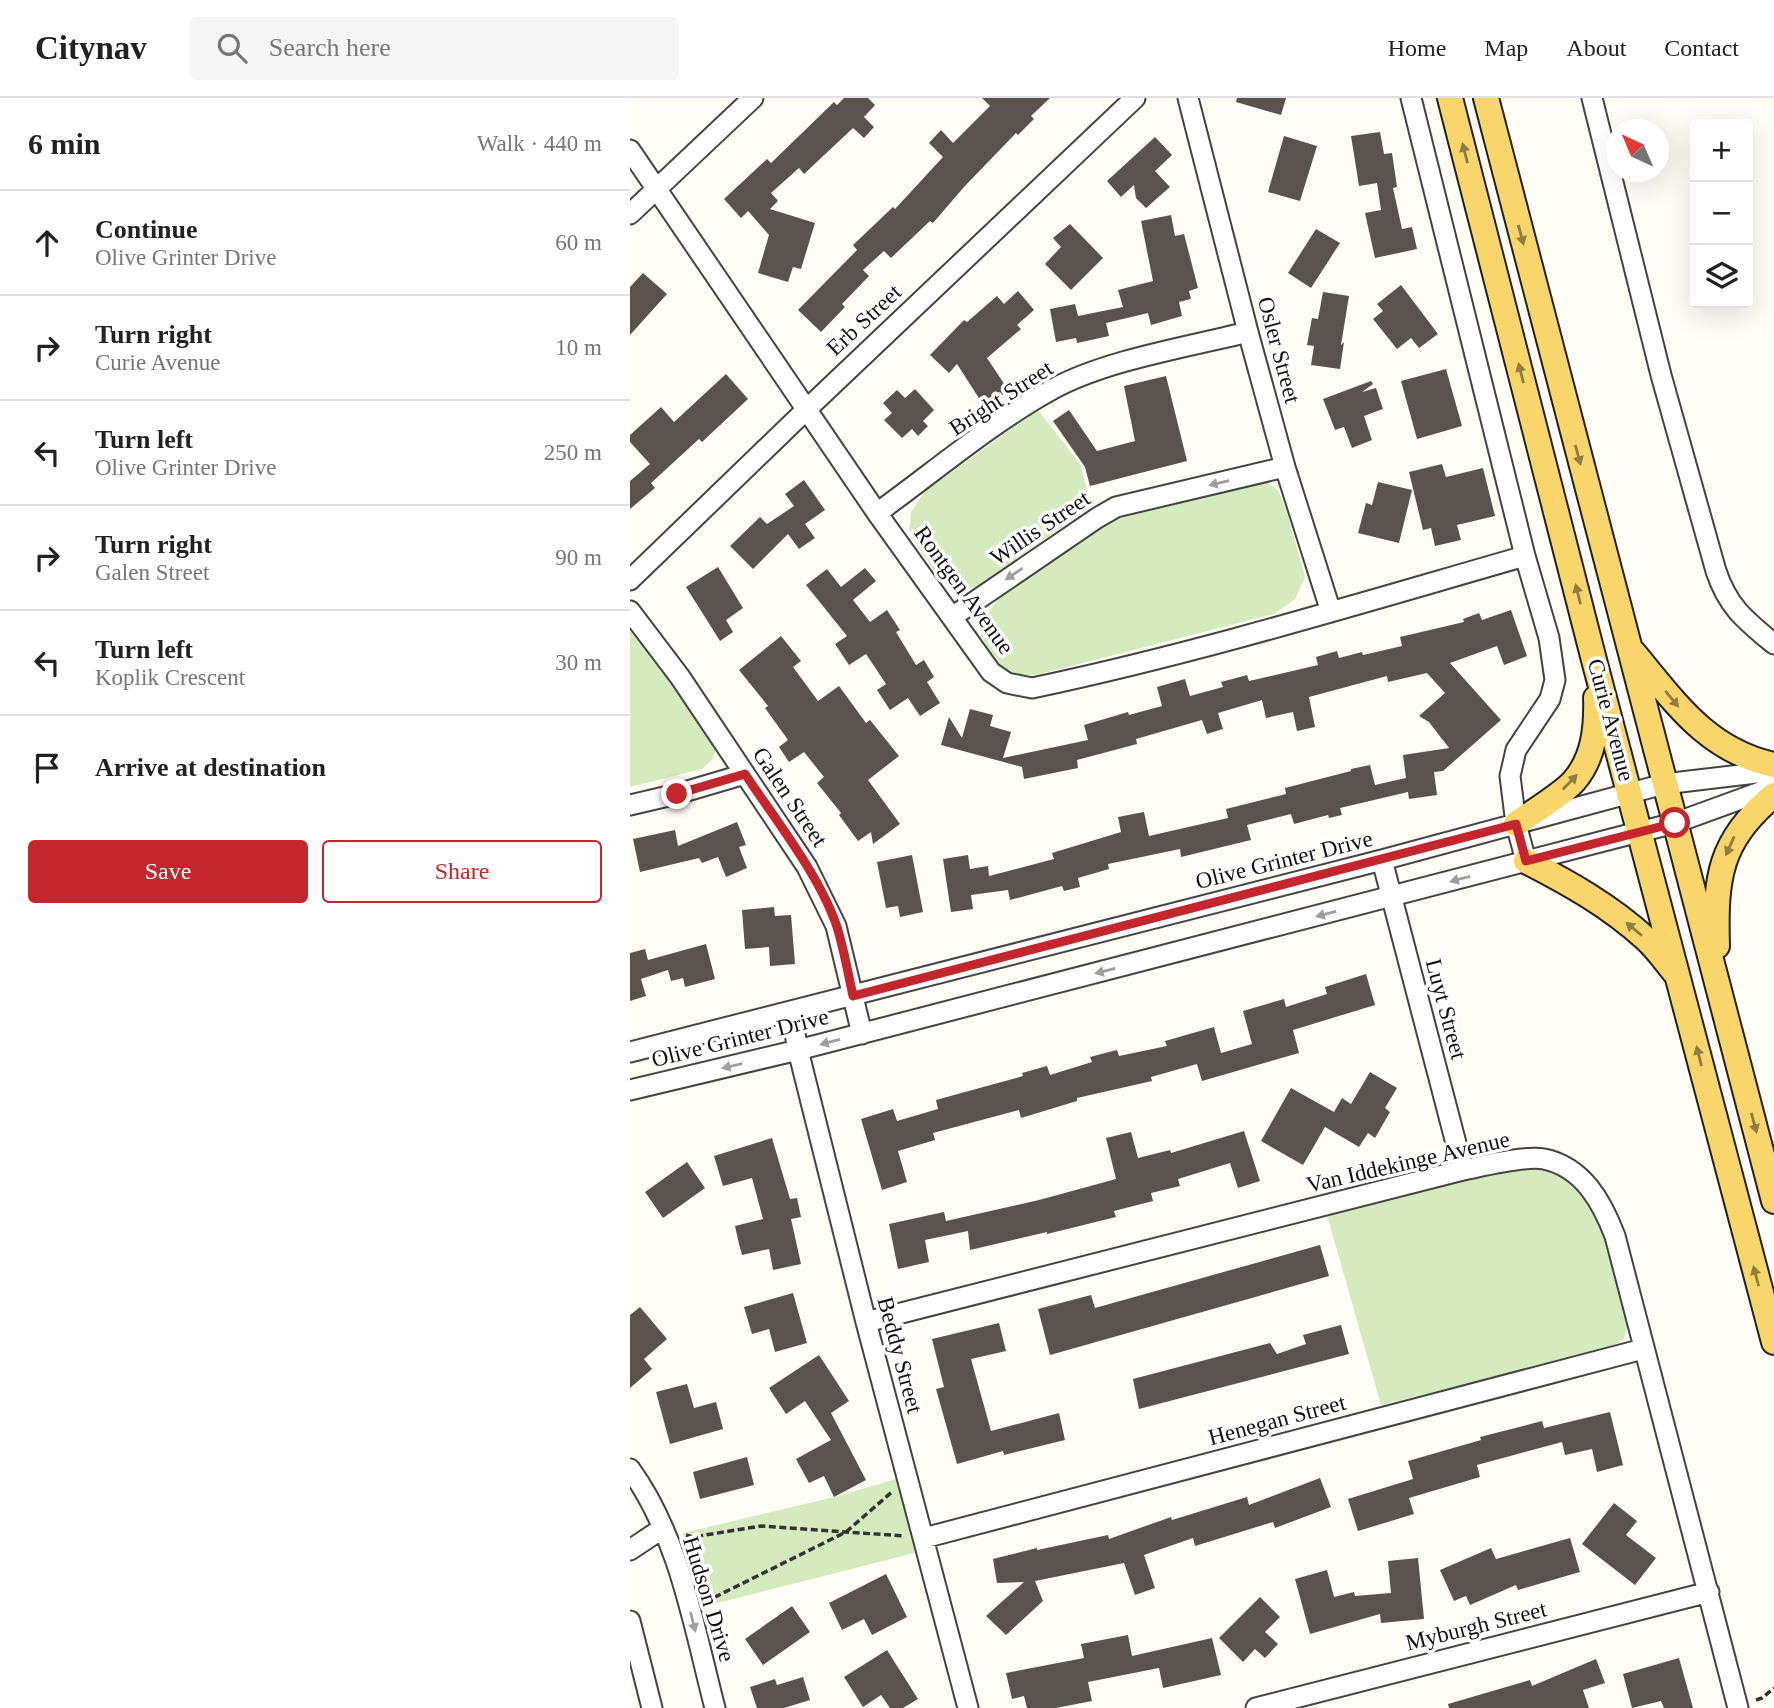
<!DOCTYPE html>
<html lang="en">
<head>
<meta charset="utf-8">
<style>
  :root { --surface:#fff; --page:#f6f6f6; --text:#222; --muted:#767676; --line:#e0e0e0; --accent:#c4262e }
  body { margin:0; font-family:Georgia,serif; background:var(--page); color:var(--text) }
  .controls { position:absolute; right:21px; top:21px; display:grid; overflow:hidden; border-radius:7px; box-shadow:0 7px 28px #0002 }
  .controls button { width:63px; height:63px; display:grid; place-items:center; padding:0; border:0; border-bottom:2px solid var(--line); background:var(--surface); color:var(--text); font:35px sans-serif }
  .compass { position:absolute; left:976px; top:21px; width:63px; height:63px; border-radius:50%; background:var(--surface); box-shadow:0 7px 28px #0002; rotate:316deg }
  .stop { position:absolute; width:21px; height:21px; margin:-16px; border:5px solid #c4262e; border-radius:50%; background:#fff }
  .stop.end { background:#c4262e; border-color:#fff; box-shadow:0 2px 7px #0008 }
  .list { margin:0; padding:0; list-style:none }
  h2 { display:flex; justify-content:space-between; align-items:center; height:91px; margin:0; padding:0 28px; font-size:30px }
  h2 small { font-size:23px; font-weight:400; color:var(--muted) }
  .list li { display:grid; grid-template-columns:46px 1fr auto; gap:21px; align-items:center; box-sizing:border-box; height:105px; padding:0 28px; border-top:2px solid var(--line) }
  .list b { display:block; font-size:26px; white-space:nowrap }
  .list p { margin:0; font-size:23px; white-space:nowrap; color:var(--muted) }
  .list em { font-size:23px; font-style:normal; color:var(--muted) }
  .actions { display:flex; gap:14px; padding:21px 28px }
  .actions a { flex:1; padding:16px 0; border:2px solid var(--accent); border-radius:7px; text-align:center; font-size:24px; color:var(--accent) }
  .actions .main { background:var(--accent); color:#fff }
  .icon { flex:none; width:38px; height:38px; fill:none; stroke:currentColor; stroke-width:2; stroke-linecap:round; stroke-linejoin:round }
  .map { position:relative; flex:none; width:1144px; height:1610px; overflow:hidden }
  header { display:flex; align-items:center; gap:42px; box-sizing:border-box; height:98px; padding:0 35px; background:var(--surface); border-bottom:2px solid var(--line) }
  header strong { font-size:33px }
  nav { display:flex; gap:38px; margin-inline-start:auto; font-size:24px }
  .search { width:490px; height:63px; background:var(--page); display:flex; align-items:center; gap:18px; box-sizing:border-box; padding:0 24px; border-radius:7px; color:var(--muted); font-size:26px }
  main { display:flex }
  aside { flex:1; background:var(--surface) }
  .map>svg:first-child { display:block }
  .green { fill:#d5ebbd }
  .building { fill:#5a524d }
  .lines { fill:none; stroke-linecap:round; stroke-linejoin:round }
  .minor-casing { stroke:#444; stroke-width:23 }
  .major-casing { stroke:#222; stroke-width:28 }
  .path { stroke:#333; stroke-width:3.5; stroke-dasharray:7 3.5; stroke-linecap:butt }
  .minor { stroke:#fff; stroke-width:19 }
  .major { stroke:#f9d66b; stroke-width:24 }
  .oneway { fill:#917d42 }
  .oneway2 { fill:#a0a0a0 }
  .route { stroke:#c4262e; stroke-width:9 }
  .labels { text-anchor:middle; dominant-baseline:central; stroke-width:7; stroke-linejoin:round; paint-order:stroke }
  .street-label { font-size:23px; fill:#111; stroke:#fff }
</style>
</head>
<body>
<header>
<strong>Citynav</strong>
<div class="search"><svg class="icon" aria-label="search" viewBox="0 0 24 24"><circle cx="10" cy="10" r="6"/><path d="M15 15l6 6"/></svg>Search here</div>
<nav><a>Home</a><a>Map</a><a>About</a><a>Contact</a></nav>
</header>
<main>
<aside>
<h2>6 min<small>Walk · 440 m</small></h2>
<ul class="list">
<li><svg class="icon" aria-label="ahead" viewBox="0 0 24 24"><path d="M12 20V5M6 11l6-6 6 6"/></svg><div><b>Continue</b><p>Olive Grinter Drive</p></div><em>60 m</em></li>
<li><svg class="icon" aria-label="right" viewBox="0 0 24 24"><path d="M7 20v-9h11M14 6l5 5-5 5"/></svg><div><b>Turn right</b><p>Curie Avenue</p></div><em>10 m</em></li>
<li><svg class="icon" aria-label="left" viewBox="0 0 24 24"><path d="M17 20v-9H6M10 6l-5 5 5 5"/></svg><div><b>Turn left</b><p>Olive Grinter Drive</p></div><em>250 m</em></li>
<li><svg class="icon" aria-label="right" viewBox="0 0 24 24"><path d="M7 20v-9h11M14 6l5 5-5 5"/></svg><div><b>Turn right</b><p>Galen Street</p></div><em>90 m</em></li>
<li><svg class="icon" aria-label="left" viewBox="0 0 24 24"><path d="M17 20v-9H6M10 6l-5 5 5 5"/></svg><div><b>Turn left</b><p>Koplik Crescent</p></div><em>30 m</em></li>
<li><svg class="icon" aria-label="arrive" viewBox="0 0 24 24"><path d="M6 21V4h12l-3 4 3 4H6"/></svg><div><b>Arrive at destination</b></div></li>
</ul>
<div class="actions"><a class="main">Save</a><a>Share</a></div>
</aside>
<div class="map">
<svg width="1144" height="1610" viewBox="0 0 1144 1610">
  <rect width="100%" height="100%" fill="#fffdf5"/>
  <path class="green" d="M 408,312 L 451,367 L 461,409 L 346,489 L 328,491 L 311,483 L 279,435 L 281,414 L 295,393 Z
    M 631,380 L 648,392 L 656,411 L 675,479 L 665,501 L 644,516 L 410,576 L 392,578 L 375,573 L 360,558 L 352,538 L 358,515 L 372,495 L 472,425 L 507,408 Z
    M 0,523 L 87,649 L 82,662 L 72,671 L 0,689 Z
    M 885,1068 C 894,1068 904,1066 912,1068 C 974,1078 985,1177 998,1227 L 994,1241 L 975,1252 L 751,1307 L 697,1117 Z
    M 273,1379 L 292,1453 L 72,1509 L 53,1435 L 204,1399 Z"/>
  <path class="building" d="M 214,0 L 238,0 L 245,7 L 234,19 L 244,29 L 234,40 L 223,30 L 174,76 L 169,70 L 141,95 L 148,103 L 140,111 L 185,125 L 171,171 L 163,169 L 158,184 L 128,175 L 139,137 L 118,113 L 111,120 L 94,101 L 137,61 L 141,65 L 204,4 L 207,7 Z
    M 352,0 L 420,0 L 401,18 L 404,21 L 388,37 L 386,35 L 334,89 L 303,125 L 300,123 L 261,160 L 254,153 L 233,172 L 239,178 L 212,206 L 215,209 L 191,234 L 168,212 L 227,152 L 223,147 L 263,109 L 265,111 L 313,59 L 299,45 L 311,32 L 323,45 L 360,8 Z
    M 607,0 L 656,0 L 651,17 L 606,4 Z
    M 750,34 L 754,56 L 762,55 L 767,89 L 763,90 L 772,131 L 782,129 L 787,151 L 745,160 L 735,115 L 751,112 L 747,85 L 729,88 L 721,38 Z
    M 654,38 L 687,48 L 670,103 L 638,94 Z
    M 525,39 L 542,57 L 525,73 L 540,89 L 516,110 L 506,100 L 504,87 L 491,99 L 477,83 Z
    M 541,117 L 545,138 L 554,136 L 568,190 L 559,193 L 561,201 L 549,204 L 552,218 L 521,227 L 518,215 L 476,225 L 479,238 L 447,245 L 446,240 L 426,244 L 420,211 L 445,206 L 448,218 L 493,209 L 488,192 L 523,183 L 511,123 Z
    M 440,126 L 473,160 L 441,192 L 415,166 L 431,149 L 423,140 Z
    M 686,131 L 710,145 L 681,190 L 658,175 Z
    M 13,175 L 37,196 L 0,237 L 0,189 Z
    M 771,187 L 808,236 L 789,250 L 781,240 L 767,251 L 743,221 L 753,213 L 747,206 Z
    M 388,193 L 404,212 L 387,227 L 391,231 L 357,260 L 379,293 L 354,308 L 327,266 L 319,275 L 300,257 L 334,222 L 337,224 L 367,198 L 374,206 Z
    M 693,194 L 719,198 L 711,247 L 714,244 L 710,271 L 681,267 L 684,248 L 677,247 L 682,220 L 688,221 Z
    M 816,271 L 832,328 L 787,341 L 771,283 Z
    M 96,276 L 118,301 L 72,344 L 69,341 L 21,385 L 25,390 L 0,411 L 0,383 L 20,366 L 0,344 L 0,337 L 31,309 L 44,324 Z
    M 536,278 L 557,363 L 460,388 L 455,369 L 423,323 L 439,312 L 467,353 L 505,343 L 494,288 Z
    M 741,283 L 743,286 L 732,294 L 746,290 L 753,311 L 734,318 L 742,342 L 722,350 L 714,329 L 705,332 L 693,301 Z
    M 285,291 L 304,312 L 293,323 L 298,328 L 288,338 L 282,331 L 272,340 L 254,322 L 262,315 L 253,305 L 267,292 L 275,300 Z
    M 812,366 L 816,379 L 853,370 L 865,418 L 827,427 L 831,442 L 805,448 L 801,430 L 793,432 L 779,374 Z
    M 174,382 L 195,412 L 175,426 L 185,440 L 169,451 L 158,436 L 123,471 L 100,448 L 130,419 L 137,426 L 164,408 L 155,396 Z
    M 748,384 L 782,392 L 769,445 L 728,435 L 736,405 L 742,407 Z
    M 88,469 L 113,510 L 96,522 L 103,534 L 90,543 L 56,489 Z
    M 235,470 L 246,483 L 223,502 L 240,524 L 257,512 L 270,532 L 266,534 L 286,567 L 294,562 L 304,579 L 297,584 L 310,605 L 290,618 L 278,600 L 260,612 L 247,592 L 256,586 L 236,556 L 219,567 L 205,546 L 217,538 L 176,487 L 197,471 L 211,489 Z
    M 881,512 L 897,558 L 874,567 L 867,548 L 820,565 L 871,622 L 813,673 L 804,674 L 807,697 L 779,701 L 778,694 L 710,710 L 712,717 L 699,720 L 698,717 L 664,726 L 661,716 L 617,727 L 621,742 L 551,759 L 550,751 L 478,766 L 479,771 L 448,780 L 450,789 L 434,793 L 432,788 L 380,802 L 378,792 L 341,797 L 343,811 L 321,814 L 313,761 L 338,757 L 340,771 L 358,768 L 359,778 L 424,761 L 422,755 L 491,734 L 488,719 L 514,714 L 519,738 L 598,720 L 596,711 L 656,696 L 655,690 L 721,673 L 721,671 L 740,667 L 745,687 L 776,680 L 773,657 L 819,650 L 799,624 L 789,618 L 815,595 L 797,575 L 758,584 L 757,578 L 679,599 L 685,629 L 667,633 L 663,614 L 636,620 L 632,602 L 588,615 L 593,631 L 577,636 L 572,622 L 506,641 L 507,646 L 447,662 L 448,670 L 394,681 L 392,669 L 311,647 L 319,619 L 332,640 L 340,611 L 363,617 L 360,628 L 381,634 L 373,660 L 458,642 L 454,627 L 498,614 L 499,617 L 532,608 L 527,589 L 555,581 L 560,598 L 593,589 L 591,584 L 617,577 L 619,583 L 688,567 L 686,559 L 707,553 L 709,560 L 732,554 L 733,557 L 772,548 L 770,539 L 834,524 L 833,521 L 849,515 L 852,522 Z
    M 151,538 L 171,563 L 163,569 L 188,603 L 209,588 L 236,625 L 240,622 L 269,658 L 238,682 L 270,726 L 243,746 L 241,734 L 228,743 L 209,717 L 211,715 L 187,685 L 194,679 L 174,654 L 159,664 L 149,649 L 158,642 L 135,610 L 138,608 L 109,572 Z
    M 107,724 L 116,747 L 109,749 L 117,770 L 96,779 L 88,759 L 72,765 L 69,760 L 10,774 L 3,741 L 45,732 L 48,748 Z
    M 282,757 L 293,814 L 270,819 L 268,808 L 256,810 L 247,764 Z
    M 144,809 L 145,818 L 161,817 L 165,866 L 140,868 L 139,849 L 115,851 L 112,812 Z
    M 76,846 L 85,881 L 55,889 L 53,880 L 41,883 L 38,872 L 11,881 L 16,898 L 0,903 L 0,855 L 15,851 L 18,862 Z
    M 736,876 L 745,907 L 663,932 L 669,955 L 572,983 L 567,966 L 521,979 L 522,983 L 447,1000 L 447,1003 L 391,1020 L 389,1012 L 303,1035 L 305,1042 L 268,1053 L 277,1084 L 252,1092 L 231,1021 L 263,1011 L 267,1023 L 308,1011 L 306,1002 L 393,978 L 392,975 L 417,968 L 420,977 L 462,964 L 460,959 L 487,952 L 489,958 L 537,948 L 535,943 L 584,929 L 591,955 L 622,946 L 613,913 L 654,901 L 656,909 L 697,896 L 695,889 Z
    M 740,974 L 767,990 L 755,1010 L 760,1014 L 745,1040 L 738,1035 L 729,1049 L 695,1029 L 673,1067 L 631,1043 L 661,990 L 704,1014 L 712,1000 L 721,1006 Z
    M 614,1033 L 630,1083 L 608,1090 L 600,1065 L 548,1081 L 550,1088 L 521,1095 L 523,1103 L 484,1113 L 486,1119 L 417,1136 L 417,1134 L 340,1152 L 338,1133 L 295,1142 L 299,1164 L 268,1171 L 259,1126 L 314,1114 L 316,1123 L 409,1102 L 486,1081 L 476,1040 L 501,1034 L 508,1060 L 540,1052 L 541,1055 Z
    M 142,1040 L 160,1101 L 167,1100 L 171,1119 L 161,1121 L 171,1166 L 143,1172 L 139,1151 L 112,1157 L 109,1146 L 105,1128 L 133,1121 L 122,1080 L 93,1088 L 84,1058 Z
    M 57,1064 L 75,1090 L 33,1120 L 15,1094 Z
    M 690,1147 L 699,1178 L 420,1257 L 408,1211 L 461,1197 L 465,1210 Z
    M 163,1195 L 177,1245 L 145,1254 L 139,1231 L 122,1236 L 114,1209 Z
    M 10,1209 L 37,1241 L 14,1261 L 22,1271 L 0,1290 L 0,1217 Z
    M 369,1225 L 376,1253 L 341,1261 L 361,1333 L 429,1315 L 435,1342 L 374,1357 L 373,1353 L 327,1366 L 306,1291 L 314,1289 L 302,1241 Z
    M 711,1227 L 719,1256 L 509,1311 L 503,1281 L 640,1245 L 647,1256 L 676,1246 L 673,1237 Z
    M 189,1257 L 219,1303 L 201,1315 L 236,1382 L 204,1399 L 194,1378 L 179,1385 L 166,1361 L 201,1342 L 175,1303 L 156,1316 L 139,1290 Z
    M 57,1286 L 64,1310 L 86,1304 L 93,1331 L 40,1346 L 26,1294 Z
    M 980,1314 L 993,1367 L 967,1374 L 962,1351 L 935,1357 L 932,1344 L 847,1367 L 850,1379 L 779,1400 L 784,1416 L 728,1433 L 718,1401 L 783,1381 L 778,1363 L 851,1342 L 850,1339 L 912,1323 L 914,1330 Z
    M 117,1359 L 124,1387 L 70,1401 L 63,1374 Z
    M 690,1380 L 701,1409 L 645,1430 L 643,1424 L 565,1448 L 563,1440 L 514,1457 L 525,1490 L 505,1497 L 494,1465 L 405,1483 L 413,1503 L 376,1537 L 356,1518 L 394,1484 L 367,1485 L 363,1461 L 407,1450 L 407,1452 L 478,1437 L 479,1441 L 541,1419 L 542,1422 L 617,1399 L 619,1407 Z
    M 984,1405 L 1007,1423 L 996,1437 L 1026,1460 L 1005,1487 L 952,1446 Z
    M 940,1440 L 950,1474 L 888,1492 L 886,1487 L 840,1507 L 836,1498 L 824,1503 L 810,1472 L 861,1450 L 866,1461 Z
    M 788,1460 L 794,1521 L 751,1525 L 750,1516 L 680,1536 L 665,1481 L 697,1472 L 704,1499 L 724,1494 L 725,1498 L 761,1495 L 758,1463 Z
    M 256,1476 L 277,1519 L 242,1537 L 234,1521 L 212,1532 L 199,1505 Z
    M 630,1499 L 650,1519 L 635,1534 L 648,1546 L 635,1560 L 625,1551 L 613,1564 L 589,1540 Z
    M 162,1508 L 180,1534 L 133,1567 L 115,1541 Z
    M 498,1537 L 502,1558 L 582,1540 L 591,1577 L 533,1590 L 529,1570 L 458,1584 L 462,1603 L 426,1610 L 397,1610 L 394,1598 L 382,1601 L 376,1575 L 454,1560 L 451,1546 Z
    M 257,1552 L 288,1601 L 273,1610 L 260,1610 L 251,1597 L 233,1609 L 214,1579 Z
    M 1049,1560 L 1063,1610 L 1034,1610 L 1031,1603 L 1002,1610 L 993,1576 Z
    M 966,1561 L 975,1585 L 953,1592 L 959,1610 L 819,1610 L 818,1606 L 900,1582 L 902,1588 Z
    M 173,1579 L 180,1602 L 154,1610 L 127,1610 L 120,1589 L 145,1581 L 147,1587 Z"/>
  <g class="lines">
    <defs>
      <path id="minor" d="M 558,0 L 618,234 L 655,369 L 701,514
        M 781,0 L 895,458 L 919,540 L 925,582 L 920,601 L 886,652 L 880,678 L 886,726 L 896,763
        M 962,0 L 1031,277 L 1086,473 C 1098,509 1115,522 1144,546
        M 0,52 L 247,415 L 361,574 L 377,585 L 402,590 C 568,555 731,505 895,458
        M 0,116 L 123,0
        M 247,415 C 304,374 361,325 423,291 C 476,262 558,249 618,234
        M 0,482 L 177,311 L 505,0
        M 0,513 L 50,579 L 177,769 L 206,828 L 232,936
        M 322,519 L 467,420 L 486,409 L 655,369
        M 0,707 L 47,696 L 115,676
        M 752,762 L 833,1072
        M 161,914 L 168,952 L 236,1224 L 338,1610
        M 0,954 L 752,762 L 1034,686 L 1144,673
        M 0,992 L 168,952 L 993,738 L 1045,725 L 1144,689
        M 236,1224 L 833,1072 C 853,1068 896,1057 914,1061 C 953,1069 972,1104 985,1138 L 1108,1610
        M 0,1371 C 50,1440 64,1530 85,1610
        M 294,1440 L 1013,1251
        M 0,1452 L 33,1430
        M 0,1523 L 22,1610
        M 626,1610 L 1079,1494"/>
      <path id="major" d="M 820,0 L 964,562 L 1144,1244
        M 856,0 L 1144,1103
        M 1003,554 C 1045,604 1076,652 1144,667
        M 886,726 C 900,716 934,695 944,683 C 964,660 967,629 966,600
        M 896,763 C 939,785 980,808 1016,841 C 1027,851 1036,864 1045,875
        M 1087,848 C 1085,780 1089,742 1144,697"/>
    </defs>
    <use href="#minor" class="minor-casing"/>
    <use href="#major" class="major-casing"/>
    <path class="path" d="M 56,1437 L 63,1439 L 131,1428 L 274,1438
      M 75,1504 L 216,1434 L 263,1393
      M 1126,1602 L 1132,1600 L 1144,1590"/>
    <use href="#minor" class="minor"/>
    <use href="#major" class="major"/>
  </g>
  <defs><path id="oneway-solid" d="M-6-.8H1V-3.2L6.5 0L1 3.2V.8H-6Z" transform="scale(1.75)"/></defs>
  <g class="oneway">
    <use href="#oneway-solid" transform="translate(835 55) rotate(-104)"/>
    <use href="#oneway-solid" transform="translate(891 137) rotate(75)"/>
    <use href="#oneway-solid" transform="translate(891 275) rotate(-104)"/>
    <use href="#oneway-solid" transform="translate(948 357) rotate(75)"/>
    <use href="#oneway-solid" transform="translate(948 496) rotate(-104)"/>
    <use href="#oneway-solid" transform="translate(1042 601) rotate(50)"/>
    <use href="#oneway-solid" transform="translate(940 684) rotate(-46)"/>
    <use href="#oneway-solid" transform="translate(1100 748) rotate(114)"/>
    <use href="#oneway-solid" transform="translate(1004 831) rotate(-140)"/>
    <use href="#oneway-solid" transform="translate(1069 958) rotate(-104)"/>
    <use href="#oneway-solid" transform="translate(1124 1025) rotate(75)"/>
    <use href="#oneway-solid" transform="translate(1126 1178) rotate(-105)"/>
  </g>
  <g class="oneway2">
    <use href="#oneway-solid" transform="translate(589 385) rotate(167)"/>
    <use href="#oneway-solid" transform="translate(384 476) rotate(146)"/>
    <use href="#oneway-solid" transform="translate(830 781) rotate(165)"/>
    <use href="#oneway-solid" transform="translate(696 816) rotate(166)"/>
    <use href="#oneway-solid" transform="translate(475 873) rotate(166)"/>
    <use href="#oneway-solid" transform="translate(200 944) rotate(165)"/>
    <use href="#oneway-solid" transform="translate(102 968) rotate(167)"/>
    <use href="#oneway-solid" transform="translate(63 1524) rotate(76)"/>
  </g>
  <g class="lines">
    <path class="route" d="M 47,696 L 115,676 C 145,721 190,778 207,829 C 214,852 218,875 223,898 L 886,726 L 896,763 L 1045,725"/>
  </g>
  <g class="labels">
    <g class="street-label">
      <text transform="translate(234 222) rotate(-43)">Erb Street</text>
      <text transform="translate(649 252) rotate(75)">Osler Street</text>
      <text transform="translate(371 300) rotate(-33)">Bright Street</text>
      <text transform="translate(410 430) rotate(-34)">Willis Street</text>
      <text transform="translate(334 492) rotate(54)">Rontgen Avenue</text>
      <text transform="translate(981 622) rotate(75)">Curie Avenue</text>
      <text transform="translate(160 699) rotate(56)">Galen Street</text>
      <text transform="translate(654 762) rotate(-14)">Olive Grinter Drive</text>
      <text transform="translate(816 911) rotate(75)">Luyt Street</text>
      <text transform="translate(110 940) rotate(-14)">Olive Grinter Drive</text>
      <text transform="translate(778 1064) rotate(-13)">Van Iddekinge Avenue</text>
      <text transform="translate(270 1257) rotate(75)">Beddy Street</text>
      <text transform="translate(647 1322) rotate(-15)">Henegan Street</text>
      <text transform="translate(79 1501) rotate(73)">Hudson Drive</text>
      <text transform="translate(846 1528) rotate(-14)">Myburgh Street</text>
    </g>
  </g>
</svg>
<div class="controls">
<button>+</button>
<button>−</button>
<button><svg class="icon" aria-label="layers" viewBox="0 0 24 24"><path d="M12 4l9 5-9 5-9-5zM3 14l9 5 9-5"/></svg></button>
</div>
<svg class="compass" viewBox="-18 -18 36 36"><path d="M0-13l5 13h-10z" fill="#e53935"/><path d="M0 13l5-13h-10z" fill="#767676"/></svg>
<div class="stop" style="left:1045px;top:725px"></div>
<div class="stop end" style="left:47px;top:696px"></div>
</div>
</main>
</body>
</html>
